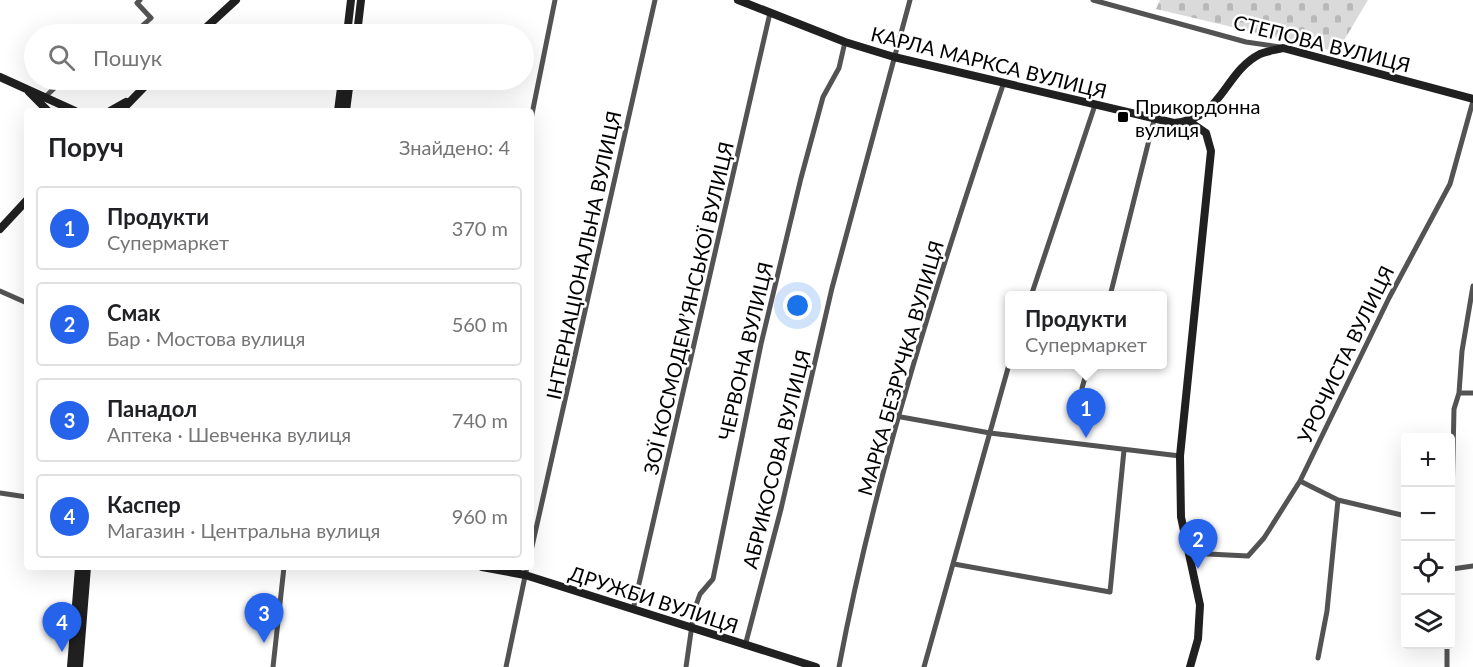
<!DOCTYPE html>
<html lang="uk">
<head>
<meta charset="utf-8">
<style>
  :root { --surface:#fff; --page:#f2f2f2; --text:#202124; --muted:#757577; --line:#e0e0e0; --accent:#2563eb }
  body { margin:0; font-family:Lato,sans-serif; background:var(--page); color:var(--text) }
  .controls { position:absolute; right:18px; bottom:18px; display:grid; overflow:hidden; border-radius:6px; box-shadow:0 6px 24px #0002 }
  .controls button { width:54px; height:54px; display:grid; place-items:center; padding:0; border:0; border-bottom:2px solid var(--line); background:var(--surface); color:var(--text); font:30px sans-serif }
  .you { position:absolute; left:798px; top:306px; width:21px; height:21px; margin:-15px; border:4px solid #fff; border-radius:50%; background:#1a73e8; box-shadow:0 0 0 9px #1a73e833 }
  .badge { display:grid; place-items:center; width:39px; height:39px; border-radius:50%; background:var(--accent); color:#fff; font-size:20px; font-weight:700 }
  .pin { position:absolute; translate:-50% -50px; filter:drop-shadow(0 2px 3px #0008) }
  .pin::after { content:''; position:absolute; top:32px; width:21px; height:18px; background:inherit; clip-path:polygon(0 0,100% 0,50% 100%) }
  .popup { position:absolute; left:1005px; top:291px; width:162px; height:78px; box-sizing:border-box; display:grid; place-content:center; border-radius:6px; background:var(--surface); filter:drop-shadow(0 2px 4px #0005); font-size:20px; white-space:nowrap; color:var(--muted) }
  .popup b { font-size:22px; color:var(--text) }
  .popup::after { content:''; position:absolute; left:50%; top:100%; margin-left:-12px; border:12px solid transparent; border-top-color:var(--surface) }
  .list { margin:0; padding:0; list-style:none }
  h2 { display:flex; justify-content:space-between; align-items:center; height:78px; margin:0; padding:0 24px; font-size:26px }
  h2 small { font-size:20px; font-weight:400; color:var(--muted) }
  .list li { display:grid; grid-template-columns:39px 1fr auto; gap:18px; align-items:center; box-sizing:border-box; height:84px; margin:0 12px 12px; padding:0 12px; border:2px solid var(--line); border-radius:6px }
  .list b { display:block; font-size:22px; white-space:nowrap }
  .list p { margin:0; font-size:20px; white-space:nowrap; color:var(--muted) }
  .list em { font-size:20px; font-style:normal; color:var(--muted) }
  .icon { flex:none; width:33px; height:33px; fill:none; stroke:currentColor; stroke-width:2; stroke-linecap:round; stroke-linejoin:round }
  .map { position:relative; flex:none; width:1473px; height:667px; overflow:hidden }
  .search { position:absolute; background:var(--surface); box-shadow:0 6px 24px #0002; left:24px; top:24px; width:510px; height:66px; display:flex; align-items:center; gap:15px; box-sizing:border-box; padding:0 21px; border-radius:33px; color:var(--muted); font-size:22px }
  .panel { position:absolute; background:var(--surface); box-shadow:0 6px 24px #0002; left:24px; top:108px; width:510px; height:462px; border-radius:6px }
  .map>svg:first-child { display:block }
  .cemetery { fill:url(#cemetery-stones) }
  .lines { fill:none; stroke-linecap:round; stroke-linejoin:round }
  .street { stroke:#535353; stroke-width:5 }
  .secondary { stroke:#202020; stroke-width:8 }
  .poi-dot { fill:#000; stroke:#fff; stroke-width:2 }
  .labels { text-anchor:middle; dominant-baseline:central; stroke-width:5; stroke-linejoin:round; paint-order:stroke }
  .street-label { font-size:20px; fill:#000; stroke:#fff }
  .poi-label { font-size:20px; fill:#000; stroke:#fff; text-anchor:start }
</style>
</head>
<body>
<div class="map">
<svg width="1473" height="667" viewBox="0 0 1473 667">
  <defs>
    <pattern id="cemetery-stones" width="16" height="16" patternUnits="userSpaceOnUse" patternTransform="scale(1.5)"><rect width="16" height="16" fill="#dadada"/><path d="M2 7V4a2 2 0 0 1 4 0v3zM10 15v-3a2 2 0 0 1 4 0v3z" fill="#b9b9b9"/></pattern>
  </defs>
  <rect width="100%" height="100%" fill="#fff"/>
  <path class="cemetery" d="M 1160,0 L 1368,0 L 1337,52 L 1156,9 Z"/>
  <g class="lines">
    <path class="street" d="M 1093,0 L 1246,42 L 1280,47
      M 133,34 L 151,18 L 137,3 L 140,0
      M 45,97 L 63,80
      M 531,119 L 555,0
      M 0,291 L 27,303
      M 1031,296 L 1095,105
      M 1110,296 L 1154,120
      M 1082,388 L 1089,364
      M 1459,393 L 1473,393
      M 901,417 L 990,433 L 1180,456
      M 1300,481 L 1338,500 L 1406,516
      M 0,493 L 27,497
      M 531,551 L 655,0
      M 1188,553 L 1248,556 L 1264,538 L 1300,481 L 1389,298 L 1450,184 L 1473,101
      M 954,564 L 1110,592 L 1124,450
      M 1452,569 L 1473,566
      M 1450,593 L 1454,409 L 1459,393 L 1462,351 L 1473,286
      M 633,610 L 770,13
      M 745,646 L 781,509 L 832,288 L 910,0
      M 1318,658 L 1327,611 L 1338,500
      M 273,667 L 284,567
      M 506,667 L 527,567
      M 686,667 L 694,611 L 700,594 L 713,579 L 761,344 L 801,178 L 823,97 L 839,68 L 845,42
      M 839,667 C 876,469 940,272 1004,82
      M 924,667 L 1010,361
      M 1447,667 L 1447,644"/>
    <path class="secondary" d="M 738,0 L 845,42 L 894,57 L 1174,123 C 1223,119 1223,73 1260,54 C 1267,51 1276,50 1283,48 L 1473,99
      M 199,34 L 236,0
      M 347,34 L 351,0
      M 357,34 L 361,0
      M 0,77 L 75,111
      M 29,92 L 48,111
      M 110,111 L 126,102
      M 121,111 L 151,80
      M 338,111 L 342,80
      M 346,111 L 350,80
      M 1190,122 L 1206,133 L 1211,151 L 1180,456 L 1181,517 L 1200,605 L 1198,639 L 1190,667
      M 0,229 L 27,200
      M 482,567 L 525,575 L 816,667
      M 71,667 L 79,567
      M 79,667 L 87,567"/>
  </g>
  <rect class="poi-dot" x="1117" y="111" width="12" height="12" rx="3"/>
  <g class="labels">
    <g class="street-label">
      <text transform="translate(1322 43) rotate(14)">СТЕПОВА ВУЛИЦЯ</text>
      <text transform="translate(989 62) rotate(14)">КАРЛА МАРКСА ВУЛИЦЯ</text>
      <text transform="translate(583 255) rotate(-78)">ІНТЕРНАЦІОНАЛЬНА ВУЛИЦЯ</text>
      <text transform="translate(688 308) rotate(-77)">ЗОЇ КОСМОДЕМ’ЯНСЬКОЇ ВУЛИЦЯ</text>
      <text transform="translate(745 351) rotate(-77)">ЧЕРВОНА ВУЛИЦЯ</text>
      <text transform="translate(1345 354) rotate(-64)">УРОЧИСТА ВУЛИЦЯ</text>
      <text transform="translate(900 368) rotate(-74)">МАРКА БЕЗРУЧКА ВУЛИЦЯ</text>
      <text transform="translate(776 459) rotate(-76)">АБРИКОСОВА ВУЛИЦЯ</text>
      <text transform="translate(654 599) rotate(18)">ДРУЖБИ ВУЛИЦЯ</text>
    </g>
    <g class="poi-label">
      <text x="1135" y="106">Прикордонна<tspan x="1135" dy="23">вулиця</tspan></text>
    </g>
  </g>
</svg>
<div class="controls">
<button>+</button>
<button>−</button>
<button><svg class="icon" aria-label="locate" viewBox="0 0 24 24"><circle cx="12" cy="12" r="6"/><path d="M12 2v4M12 18v4M2 12h4M18 12h4"/></svg></button>
<button><svg class="icon" aria-label="layers" viewBox="0 0 24 24"><path d="M12 4l9 5-9 5-9-5zM3 14l9 5 9-5"/></svg></button>
</div>
<div class="you"></div>
<div class="pin badge" style="left:1086px;top:438px">1</div>
<div class="popup"><b>Продукти</b>Супермаркет</div>
<div class="pin badge" style="left:1198px;top:569px">2</div>
<div class="pin badge" style="left:264px;top:643px">3</div>
<div class="pin badge" style="left:62px;top:652px">4</div>
<div class="search"><svg class="icon" aria-label="search" viewBox="0 0 24 24"><circle cx="10" cy="10" r="6"/><path d="M15 15l6 6"/></svg>Пошук</div>
<section class="panel">
<h2>Поруч<small>Знайдено: 4</small></h2>
<ul class="list">
<li><span class="badge">1</span><div><b>Продукти</b><p>Супермаркет</p></div><em>370 m</em></li>
<li><span class="badge">2</span><div><b>Смак</b><p>Бар · Мостова вулиця</p></div><em>560 m</em></li>
<li><span class="badge">3</span><div><b>Панадол</b><p>Аптека · Шевченка вулиця</p></div><em>740 m</em></li>
<li><span class="badge">4</span><div><b>Каспер</b><p>Магазин · Центральна вулиця</p></div><em>960 m</em></li>
</ul>
</section>
</div>
</body>
</html>
